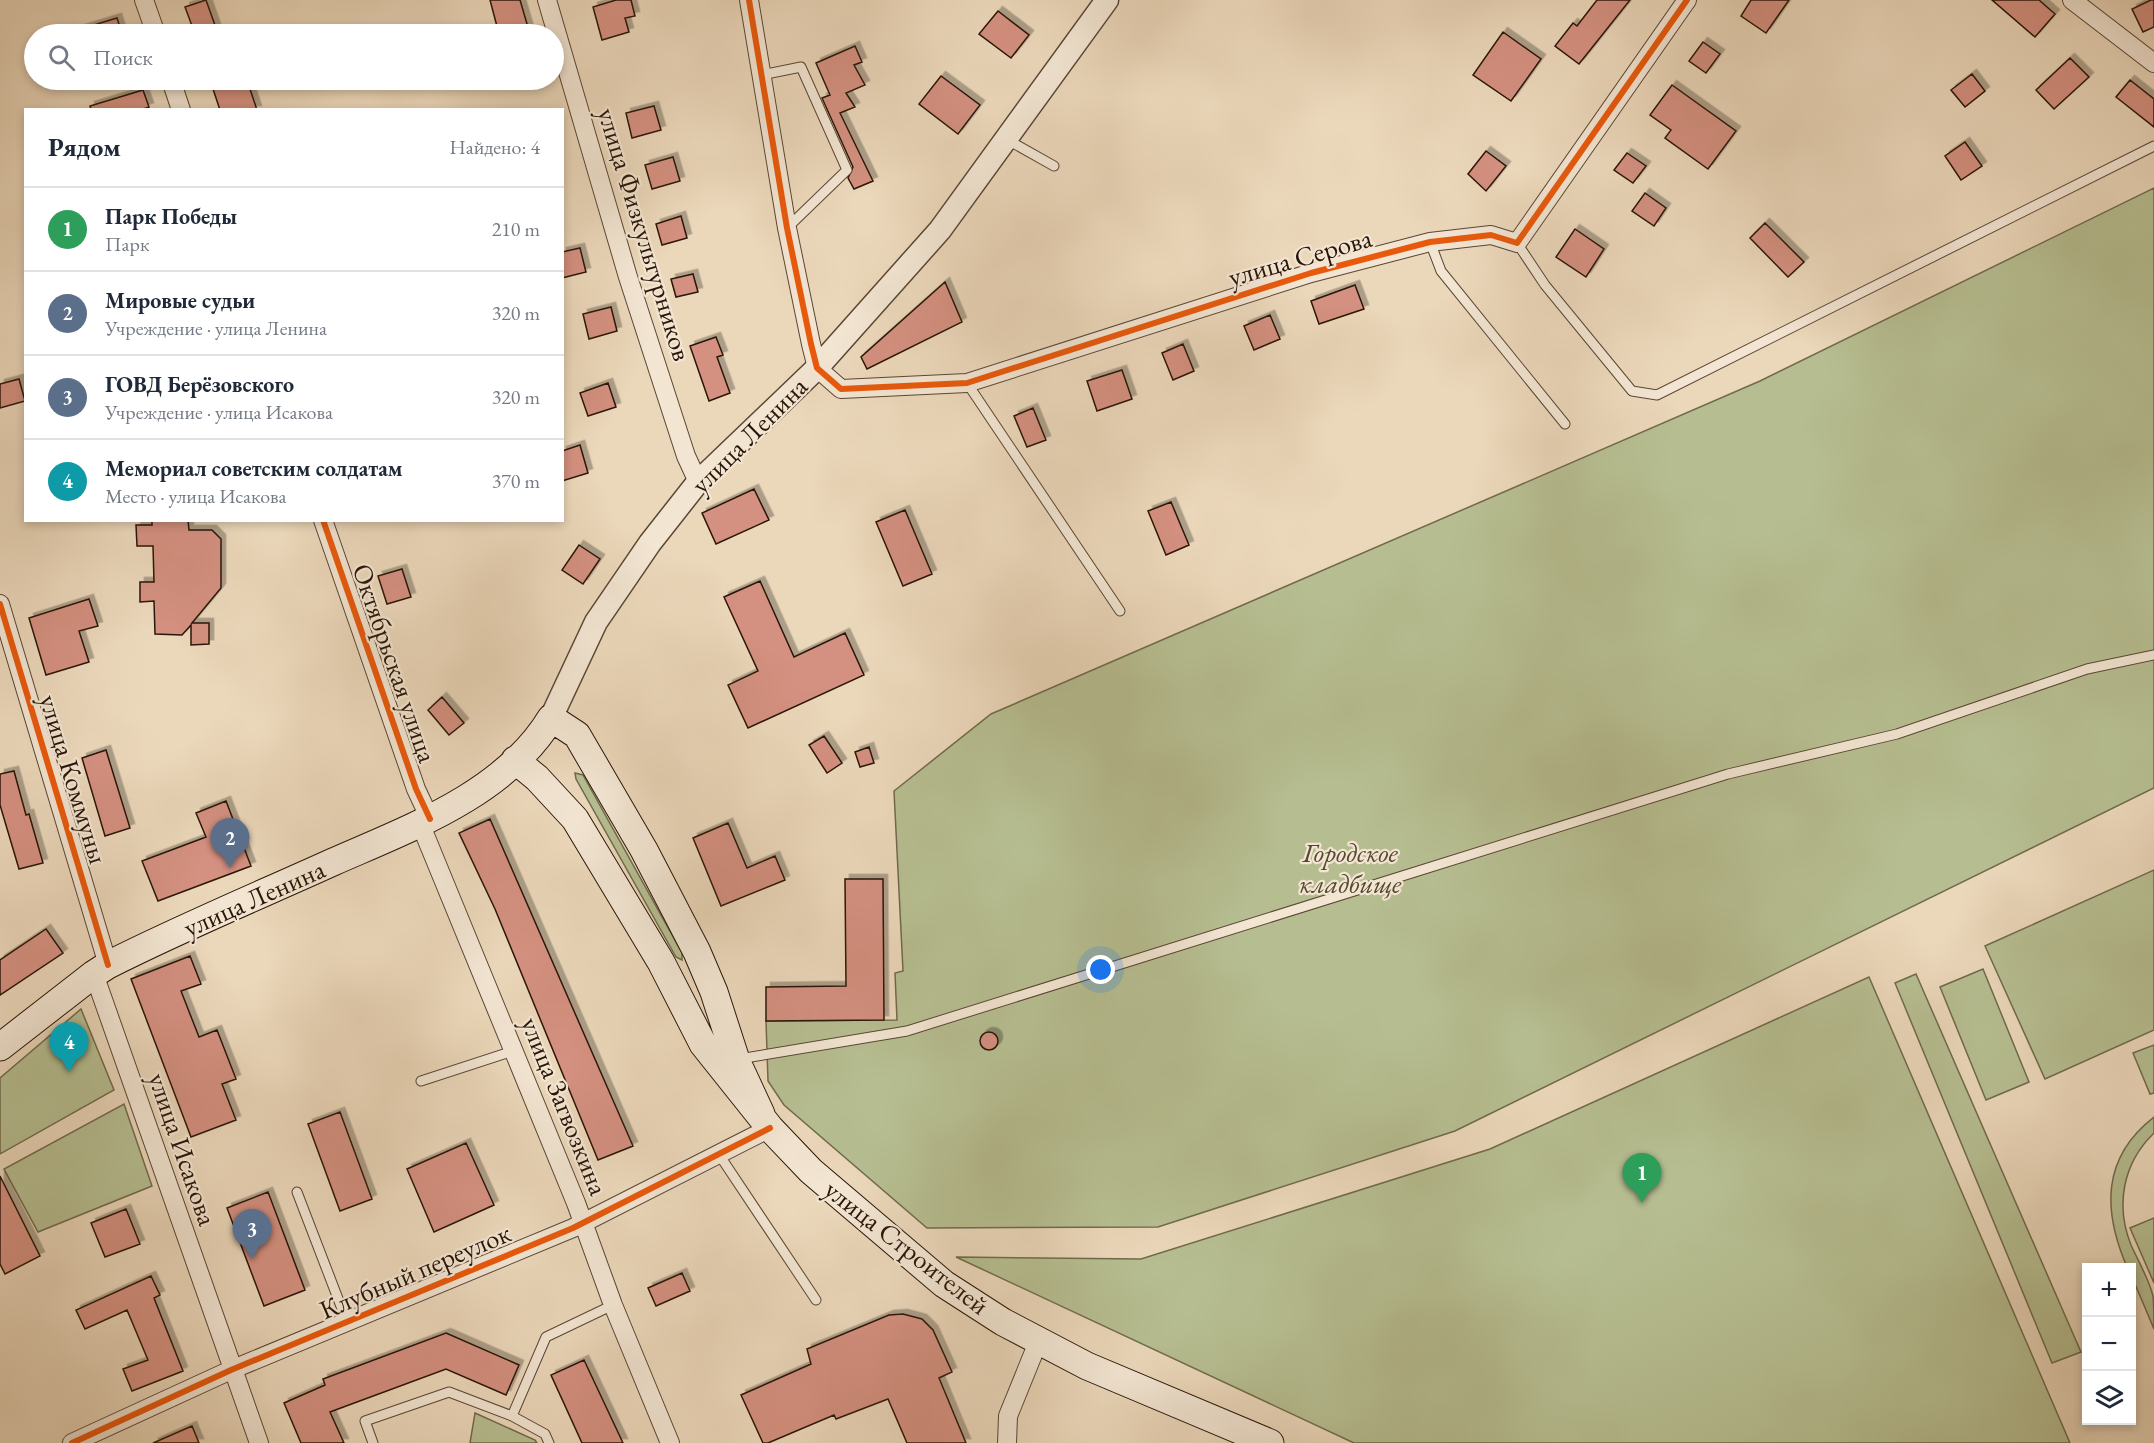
<!DOCTYPE html>
<html lang="ru">
<head>
<meta charset="utf-8">
<style>
  :root { --surface:#fff; --page:#f2f2f3; --text:#1f2937; --muted:#747a83; --line:#e0e1e3; --accent:#d93025 }
  body { margin:0; font-family:"EB Garamond",serif; background:var(--page); color:var(--text) }
  .controls { position:absolute; right:18px; bottom:18px; display:grid; overflow:hidden; border-radius:0px; box-shadow:0 3px 9px #0003 }
  .controls button { width:54px; height:54px; display:grid; place-items:center; padding:0; border:0; border-bottom:2px solid var(--line); background:var(--surface); color:var(--text); font:30px sans-serif }
  .you { position:absolute; left:1101px; top:970px; width:21px; height:21px; margin:-15px; border:4px solid #fff; border-radius:50%; background:#1a73e8; box-shadow:0 0 0 9px #1a73e833 }
  .badge { display:grid; place-items:center; width:39px; height:39px; border-radius:50%; background:var(--accent); color:#fff; font-size:20px; font-weight:700 }
  .pin { position:absolute; translate:-50% -50px; filter:drop-shadow(0 2px 3px #0008) }
  .pin::after { content:''; position:absolute; top:32px; width:21px; height:18px; background:inherit; clip-path:polygon(0 0,100% 0,50% 100%) }
  .list { margin:0; padding:0; list-style:none }
  h2 { display:flex; justify-content:space-between; align-items:center; height:78px; margin:0; padding:0 24px; font-size:26px }
  h2 small { font-size:20px; font-weight:400; color:var(--muted) }
  .list li { display:grid; grid-template-columns:39px 1fr auto; gap:18px; align-items:center; box-sizing:border-box; height:84px; padding:0 24px; border-top:2px solid var(--line) }
  .list b { display:block; font-size:22px; white-space:nowrap }
  .list p { margin:0; font-size:20px; white-space:nowrap; color:var(--muted) }
  .list em { font-size:20px; font-style:normal; color:var(--muted) }
  .icon { flex:none; width:33px; height:33px; fill:none; stroke:currentColor; stroke-width:2; stroke-linecap:round; stroke-linejoin:round }
  .map { position:relative; flex:none; width:2154px; height:1443px; overflow:hidden }
  .search { position:absolute; background:var(--surface); box-shadow:0 3px 9px #0003; left:24px; top:24px; width:540px; height:66px; display:flex; align-items:center; gap:15px; box-sizing:border-box; padding:0 21px; border-radius:33px; color:var(--muted); font-size:22px }
  .panel { position:absolute; background:var(--surface); box-shadow:0 3px 9px #0003; left:24px; top:108px; width:540px; height:414px; border-radius:0px }
  .map>svg:first-child { display:block }
  .green { fill:#b6be91; stroke:#706a4c; stroke-width:1.5 }
  .building { fill:#d49080; stroke:#2a1507; stroke-width:1.5; filter:url(#shadow) }
  .lines { fill:none; stroke-linecap:round; stroke-linejoin:round }
  .service-casing { stroke:#5a4634; stroke-width:11 }
  .minor-casing { stroke:#5a4634; stroke-width:20 }
  .tertiary-casing { stroke:#5a4634; stroke-width:25 }
  .secondary-casing { stroke:#2a1507; stroke-width:29 }
  .service { stroke:#f2e5d2; stroke-width:9 }
  .minor { stroke:#f2e5d2; stroke-width:18 }
  .tertiary { stroke:#f2e5d2; stroke-width:22 }
  .secondary { stroke:#f2e5d2; stroke-width:27 }
  .cycleway-casing { stroke:#f2e5d2; stroke-width:10 }
  .cycleway { stroke:#e8590c; stroke-width:6 }
  .labels { text-anchor:middle; dominant-baseline:central; stroke-width:4.5; stroke-linejoin:round; paint-order:stroke }
  .street-label { font-size:27px; fill:#2a1507; stroke:#f2e5d2 }
  .park-label { font-size:27px; font-style:italic; fill:#544830; stroke:#f2e5d2 }
</style>
</head>
<body>
<div class="map">
<svg width="2154" height="1443" viewBox="0 0 2154 1443">
  <defs>
    <filter id="shadow"><feDropShadow dx="4.5" dy="-4.5" stdDeviation="0" flood-color="#0004"/></filter>
  </defs>
  <rect width="100%" height="100%" fill="#ebd7ba"/>
  <filter id="stains"><feTurbulence type="fractalNoise" baseFrequency=".00333" numOctaves="4"/><feColorMatrix values="0 0 0 0 .2 0 0 0 0 .09 0 0 0 0 .02 0 0 0 .5 -.17"/></filter>
  <radialGradient id="worn" r=".72"><stop offset=".6" stop-color="#630" stop-opacity="0"/><stop offset="1" stop-color="#630" stop-opacity=".3"/></radialGradient>
  <path class="green" d="M 2154,188 L 2154,788 L 1455,1131 L 1158,1227 L 927,1228 L 784,1105 L 768,1081 L 766,1021 L 897,1020 L 895,973 L 903,971 L 894,791 L 991,714 L 1760,381 Z
    M 575,773 L 583,775 L 682,953 L 682,960 L 676,957 L 576,779 Z
    M 2154,870 L 2154,1030 L 2045,1079 L 1985,946 Z
    M 1983,969 L 2029,1082 L 1986,1100 L 1940,987 Z
    M 1916,974 L 2081,1352 L 2052,1363 L 1895,983 Z
    M 1869,977 L 2070,1443 L 1354,1443 L 956,1257 L 1141,1259 L 1490,1149 Z
    M 81,1009 L 114,1090 L 0,1154 L 0,1078 Z
    M 2154,1045 L 2154,1093 L 2150,1094 L 2133,1053 Z
    M 124,1104 L 152,1186 L 38,1232 L 4,1169 Z
    M 2154,1117 L 2154,1133 C 2123,1163 2115,1205 2131,1245 C 2138,1261 2149,1279 2153,1296 C 2154,1306 2154,1319 2154,1329 L 2132,1277 L 2132,1268 L 2127,1267 C 2103,1211 2101,1158 2154,1117 Z
    M 2154,1218 L 2154,1283 L 2130,1228 Z
    M 475,1413 L 535,1440 L 537,1443 L 470,1443 Z"/>
  <path class="building" d="M 206,0 L 217,31 L 195,34 L 185,7 Z
    M 490,0 L 520,0 L 530,34 L 499,34 Z
    M 616,0 L 631,0 L 635,16 L 625,18 L 629,32 L 602,40 L 593,7 Z
    M 1597,0 L 1630,0 L 1579,64 L 1555,46 L 1573,23 L 1577,26 Z
    M 1751,0 L 1789,0 L 1766,33 L 1741,16 Z
    M 1992,0 L 2039,0 L 2055,14 L 2035,37 Z
    M 2151,0 L 2154,0 L 2154,27 L 2143,32 L 2132,9 Z
    M 998,11 L 1029,35 L 1011,58 L 979,34 Z
    M 117,18 L 122,34 L 74,34 L 74,31 Z
    M 1503,32 L 1541,59 L 1511,101 L 1473,75 Z
    M 1703,42 L 1720,54 L 1706,73 L 1689,61 Z
    M 855,46 L 862,62 L 854,65 L 865,85 L 846,93 L 855,107 L 840,113 L 873,181 L 854,189 L 848,178 L 853,167 L 822,98 L 830,95 L 816,63 Z
    M 2070,58 L 2089,77 L 2054,109 L 2036,90 Z
    M 1972,74 L 1985,91 L 1965,107 L 1951,90 Z
    M 941,76 L 980,105 L 958,134 L 919,104 Z
    M 231,80 L 247,80 L 257,110 L 220,110 L 212,86 Z
    M 2130,80 L 2154,99 L 2154,127 L 2116,97 Z
    M 1672,85 L 1736,131 L 1708,169 L 1665,138 L 1671,130 L 1650,115 Z
    M 143,90 L 149,107 L 141,110 L 91,110 L 90,106 Z
    M 654,106 L 661,130 L 632,138 L 626,113 Z
    M 1965,142 L 1982,166 L 1961,180 L 1945,156 Z
    M 1486,151 L 1506,166 L 1486,191 L 1468,174 Z
    M 1627,153 L 1646,166 L 1633,183 L 1614,170 Z
    M 673,157 L 680,181 L 652,189 L 645,165 Z
    M 1645,193 L 1666,208 L 1654,226 L 1632,211 Z
    M 681,216 L 687,238 L 662,245 L 656,224 Z
    M 1765,223 L 1804,262 L 1788,277 L 1750,238 Z
    M 1575,229 L 1604,249 L 1586,277 L 1556,257 Z
    M 580,248 L 586,272 L 562,278 L 562,252 Z
    M 693,274 L 698,292 L 676,297 L 671,279 Z
    M 945,282 L 962,322 L 867,369 L 861,357 Z
    M 1355,285 L 1364,309 L 1319,324 L 1311,301 Z
    M 611,307 L 617,331 L 589,339 L 583,314 Z
    M 1270,315 L 1280,339 L 1254,350 L 1244,326 Z
    M 716,337 L 723,355 L 717,357 L 730,393 L 709,401 L 690,346 Z
    M 1183,344 L 1194,371 L 1173,380 L 1162,353 Z
    M 1122,370 L 1132,399 L 1097,411 L 1087,381 Z
    M 19,379 L 25,401 L 0,408 L 0,384 Z
    M 608,383 L 616,407 L 588,416 L 580,393 Z
    M 1033,408 L 1046,440 L 1027,447 L 1014,416 Z
    M 580,445 L 588,473 L 562,481 L 562,451 Z
    M 754,489 L 769,520 L 716,544 L 702,513 Z
    M 1171,502 L 1189,545 L 1166,555 L 1148,511 Z
    M 905,510 L 932,574 L 903,586 L 876,522 Z
    M 152,520 L 188,520 L 189,530 L 212,530 L 221,539 L 221,588 L 192,623 L 209,623 L 209,644 L 191,645 L 191,625 L 182,635 L 155,634 L 154,601 L 140,602 L 140,582 L 154,582 L 153,546 L 137,546 L 136,525 L 152,525 Z
    M 579,545 L 600,559 L 583,584 L 562,570 Z
    M 402,569 L 411,597 L 387,604 L 378,576 Z
    M 760,581 L 794,657 L 845,633 L 864,675 L 748,728 L 728,685 L 758,671 L 724,597 Z
    M 89,599 L 98,626 L 79,631 L 89,662 L 46,675 L 29,618 Z
    M 442,697 L 464,723 L 449,735 L 428,710 Z
    M 824,736 L 842,763 L 827,773 L 809,745 Z
    M 869,747 L 874,763 L 860,767 L 855,752 Z
    M 106,750 L 130,828 L 105,836 L 82,758 Z
    M 14,771 L 26,815 L 29,814 L 43,863 L 19,869 L 0,805 L 0,774 Z
    M 226,801 L 251,866 L 158,901 L 142,861 L 206,837 L 196,813 Z
    M 490,819 L 633,1146 L 598,1160 L 495,909 L 459,833 Z
    M 728,823 L 747,868 L 775,856 L 785,880 L 721,906 L 693,838 Z
    M 845,879 L 883,879 L 884,1020 L 766,1021 L 766,987 L 846,986 Z
    M 46,929 L 63,953 L 0,995 L 0,960 Z
    M 190,956 L 201,984 L 181,991 L 199,1037 L 217,1030 L 236,1079 L 222,1084 L 236,1120 L 191,1137 L 131,979 Z
    M980 1041a9 9 0 1 1 18 0a9 9 0 1 1-18 0Z
    M 340,1112 L 372,1199 L 340,1211 L 308,1124 Z
    M 466,1143 L 494,1205 L 434,1232 L 407,1169 Z
    M 0,1176 L 40,1256 L 5,1274 L 0,1264 Z
    M 268,1192 L 305,1290 L 264,1306 L 227,1208 Z
    M 126,1209 L 140,1244 L 105,1257 L 91,1223 Z
    M 682,1273 L 690,1291 L 656,1306 L 648,1288 Z
    M 151,1276 L 160,1295 L 154,1298 L 183,1371 L 132,1391 L 123,1369 L 148,1360 L 127,1310 L 85,1329 L 76,1310 Z
    M 903,1314 L 922,1319 L 933,1330 L 952,1372 L 939,1378 L 966,1443 L 907,1443 L 888,1399 L 836,1419 L 834,1415 L 768,1443 L 763,1443 L 741,1395 L 811,1364 L 807,1349 L 889,1315 Z
    M 446,1333 L 519,1365 L 506,1395 L 446,1369 L 330,1412 L 344,1443 L 301,1443 L 284,1403 L 325,1385 L 323,1379 Z
    M 584,1360 L 623,1443 L 582,1443 L 551,1375 Z
    M 192,1426 L 199,1443 L 153,1443 Z"/>
  <g class="lines">
    <defs>
      <path id="service" d="M 761,75 L 801,67 L 847,170 L 787,228
        M 1006,139 L 1054,166
        M 1430,242 L 1441,271 L 1565,424
        M 1517,243 L 1545,285 L 1632,391 L 1657,395 L 2154,146
        M 967,383 L 1120,611
        M 739,1059 L 907,1031 L 1728,774 L 1897,734 L 2087,669 L 2154,655
        M 421,1081 L 513,1051
        M 718,1153 L 816,1300
        M 297,1192 L 347,1322
        M 512,1416 L 546,1337 L 613,1305
        M 373,1443 L 365,1421 L 449,1392 L 512,1416 L 545,1434 L 549,1443"/>
      <path id="minor" d="M 144,0 L 156,34
        M 547,0 L 628,277 L 686,456 L 698,482
        M 749,0 L 787,228 L 811,344 L 817,368 L 841,389 L 967,383 L 1311,273 L 1430,242 L 1491,235 L 1517,243 L 1687,0
        M 2072,0 L 2154,63
        M 171,80 L 181,110
        M 323,520 L 416,789 L 430,819
        M 0,604 L 108,965
        M 420,823 L 576,1203 L 613,1305 L 670,1443
        M 94,974 L 259,1443
        M 72,1443 L 231,1370 L 573,1228 L 770,1128
        M 1007,1443 L 1008,1416 L 1038,1342"/>
      <path id="tertiary" d="M 551,718 L 596,622 L 650,543 L 698,482 L 817,368 L 940,230 L 1107,0"/>
      <path id="secondary" d="M 515,760 L 537,778 L 575,819 L 661,962 L 703,1044 L 770,1128 L 811,1171 L 944,1284 L 1003,1322 L 1087,1366 L 1270,1443
        M 0,1047 L 94,974 L 108,965 C 181,928 258,896 333,862 C 410,828 505,794 551,718 L 577,735 L 644,850 L 697,952 L 714,992 L 736,1060 L 761,1114"/>
    </defs>
    <use href="#service" class="service-casing"/>
    <use href="#minor" class="minor-casing"/>
    <use href="#tertiary" class="tertiary-casing"/>
    <use href="#secondary" class="secondary-casing"/>
    <use href="#service" class="service"/>
    <use href="#minor" class="minor"/>
    <use href="#tertiary" class="tertiary"/>
    <use href="#secondary" class="secondary"/>
    <defs>
      <path id="cycleway" d="M 749,0 L 787,228 L 811,344 L 817,368 L 841,389 L 967,383 L 1311,273 L 1430,242 L 1491,235 L 1517,243 L 1687,0
        M 323,520 L 416,789 L 430,819
        M 0,604 L 108,965
        M 72,1443 L 231,1370 L 573,1228 L 770,1128"/>
    </defs>
    <use href="#cycleway" class="cycleway-casing"/>
    <use href="#cycleway" class="cycleway"/>
  </g>
  <g class="labels">
    <g class="street-label">
      <text transform="translate(645 234) rotate(73)">улица Физкультурников</text>
      <text transform="translate(1300 257) rotate(-16)">улица Серова</text>
      <text transform="translate(749 435) rotate(-45)">улица Ленина</text>
      <text transform="translate(395 663) rotate(71)">Октябрьская улица</text>
      <text transform="translate(74 779) rotate(73)">улица Коммуны</text>
      <text transform="translate(254 898) rotate(-24)">улица Ленина</text>
      <text transform="translate(565 1106) rotate(68)">улица Загвозкина</text>
      <text transform="translate(183 1149) rotate(71)">улица Исакова</text>
      <text transform="translate(907 1247) rotate(38)">улица Строителей</text>
      <text transform="translate(415 1271) rotate(-23)">Клубный переулок</text>
    </g>
    <g class="park-label">
      <text x="1350" y="852">Городское<tspan x="1350" dy="31">кладбище</tspan></text>
    </g>
  </g>
  <rect width="100%" height="100%" filter="url(#stains)"/>
  <rect width="100%" height="100%" fill="url(#worn)"/>
</svg>
<div class="controls">
<button>+</button>
<button>−</button>
<button><svg class="icon" aria-label="layers" viewBox="0 0 24 24"><path d="M12 4l9 5-9 5-9-5zM3 14l9 5 9-5"/></svg></button>
</div>
<div class="you"></div>
<div class="pin badge" style="left:1642px;top:1203px;background:#2e9e5b">1</div>
<div class="pin badge" style="left:230px;top:868px;background:#5c6f8a">2</div>
<div class="pin badge" style="left:252px;top:1259px;background:#5c6f8a">3</div>
<div class="pin badge" style="left:69px;top:1072px;background:#0f9aa8">4</div>
<div class="search"><svg class="icon" aria-label="search" viewBox="0 0 24 24"><circle cx="10" cy="10" r="6"/><path d="M15 15l6 6"/></svg>Поиск</div>
<section class="panel">
<h2>Рядом<small>Найдено: 4</small></h2>
<ul class="list">
<li><span class="badge" style="background:#2e9e5b">1</span><div><b>Парк Победы</b><p>Парк</p></div><em>210 m</em></li>
<li><span class="badge" style="background:#5c6f8a">2</span><div><b>Мировые судьи</b><p>Учреждение · улица Ленина</p></div><em>320 m</em></li>
<li><span class="badge" style="background:#5c6f8a">3</span><div><b>ГОВД Берёзовского</b><p>Учреждение · улица Исакова</p></div><em>320 m</em></li>
<li><span class="badge" style="background:#0f9aa8">4</span><div><b>Мемориал советским солдатам</b><p>Место · улица Исакова</p></div><em>370 m</em></li>
</ul>
</section>
</div>
</body>
</html>
